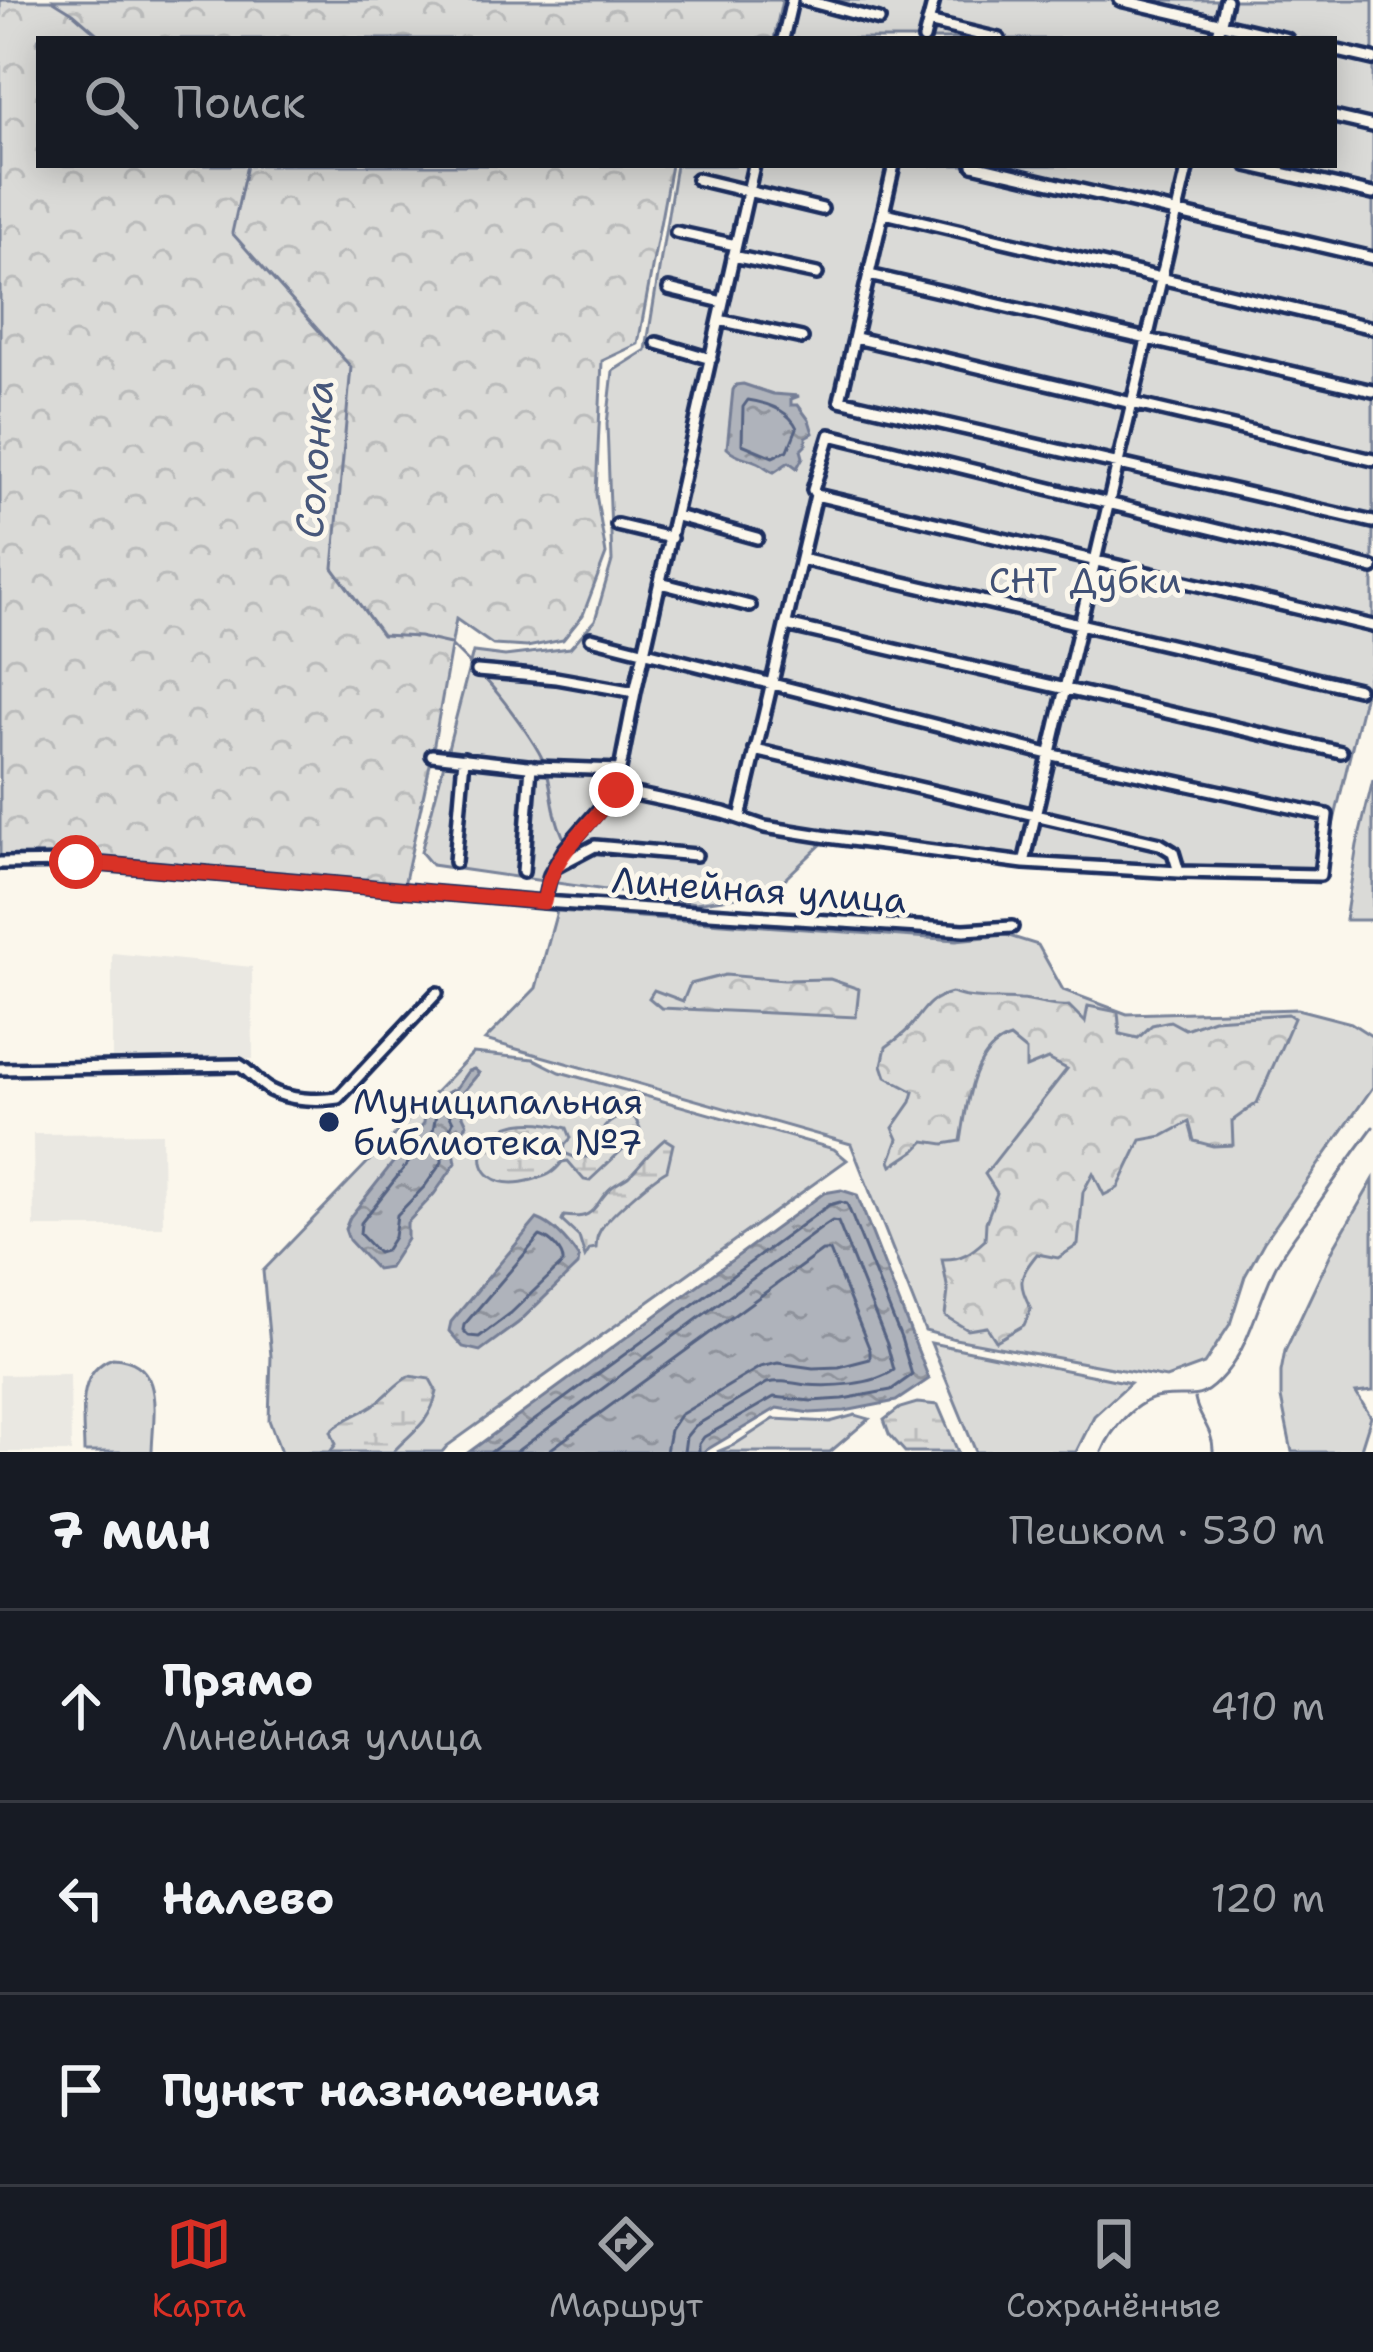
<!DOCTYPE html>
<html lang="ru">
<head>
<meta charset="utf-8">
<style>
  :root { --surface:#171b24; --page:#20242c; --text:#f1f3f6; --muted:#9ea1a6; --line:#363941; --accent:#d93025 }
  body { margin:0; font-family:"Shantell Sans",sans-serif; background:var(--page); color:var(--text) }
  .stop { position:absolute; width:36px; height:36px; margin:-27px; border:9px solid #d93025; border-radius:50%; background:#fff }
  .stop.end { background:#d93025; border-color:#fff; box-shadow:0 3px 12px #0008 }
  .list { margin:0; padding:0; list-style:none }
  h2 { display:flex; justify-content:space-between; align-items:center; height:156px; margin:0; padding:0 48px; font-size:51px }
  h2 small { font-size:39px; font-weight:400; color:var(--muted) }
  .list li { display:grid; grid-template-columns:78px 1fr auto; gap:36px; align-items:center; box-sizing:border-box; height:192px; padding:0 48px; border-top:3px solid var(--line) }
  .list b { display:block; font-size:45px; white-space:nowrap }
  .list p { margin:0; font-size:39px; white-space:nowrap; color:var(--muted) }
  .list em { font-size:39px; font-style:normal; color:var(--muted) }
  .icon { flex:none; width:66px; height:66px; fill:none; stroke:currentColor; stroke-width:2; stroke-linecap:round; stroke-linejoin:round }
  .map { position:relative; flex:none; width:1373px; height:1452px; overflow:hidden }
  .search { position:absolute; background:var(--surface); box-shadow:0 6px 30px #0003; left:36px; right:36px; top:36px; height:132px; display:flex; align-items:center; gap:30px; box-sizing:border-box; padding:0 42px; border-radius:0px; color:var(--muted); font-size:45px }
  .sheet { height:732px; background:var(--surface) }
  nav { display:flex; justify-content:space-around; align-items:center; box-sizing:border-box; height:168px; border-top:3px solid var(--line); background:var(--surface); font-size:33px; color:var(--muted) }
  nav a { display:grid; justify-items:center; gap:6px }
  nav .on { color:var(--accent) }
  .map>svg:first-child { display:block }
  .built { fill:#eae8e2 }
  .green { fill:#dadad7; stroke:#7a849a; stroke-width:3 }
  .forest { fill:url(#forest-crowns); stroke:#7a849a; stroke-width:3 }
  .wetland { fill:url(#wetland-marsh); stroke:#7a849a; stroke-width:3 }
  .water { fill:url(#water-ripples); stroke:#747e96; stroke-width:3 }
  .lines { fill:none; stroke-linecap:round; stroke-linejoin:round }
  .shore { stroke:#566483; stroke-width:3 }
  .stream { stroke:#747e96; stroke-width:3 }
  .minor-casing { stroke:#1b2f5e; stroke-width:18 }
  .minor { stroke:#fbf7ec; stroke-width:9 }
  .route { stroke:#d93025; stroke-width:15 }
  .poi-dot { fill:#1b2f5e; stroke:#fbf7ec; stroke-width:4.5 }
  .labels { text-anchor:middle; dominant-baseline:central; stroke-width:10; stroke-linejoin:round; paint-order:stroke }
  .park-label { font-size:36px; fill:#415176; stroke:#fbf7ec }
  .street-label { font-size:36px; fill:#1b2f5e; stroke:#fbf7ec }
  .poi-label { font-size:36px; fill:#1b2f5e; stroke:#fbf7ec; text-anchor:start }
  .water-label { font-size:39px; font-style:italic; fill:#47577a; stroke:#fbf7ec }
</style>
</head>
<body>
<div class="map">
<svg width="1373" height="1452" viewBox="0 0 1373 1452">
  <defs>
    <pattern id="forest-crowns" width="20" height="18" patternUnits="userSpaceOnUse" patternTransform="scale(3)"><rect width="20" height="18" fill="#dadad7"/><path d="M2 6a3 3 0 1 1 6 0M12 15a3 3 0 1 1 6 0" fill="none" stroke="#babbbb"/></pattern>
    <pattern id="wetland-marsh" width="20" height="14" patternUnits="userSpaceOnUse" patternTransform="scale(3)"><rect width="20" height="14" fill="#dadad7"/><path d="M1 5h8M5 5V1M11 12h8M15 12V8" fill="none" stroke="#babbbb"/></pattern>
    <pattern id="water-ripples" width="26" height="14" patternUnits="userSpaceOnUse" patternTransform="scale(3)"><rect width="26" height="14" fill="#afb3bb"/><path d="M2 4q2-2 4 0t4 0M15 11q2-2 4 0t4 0" fill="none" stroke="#8e929b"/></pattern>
  </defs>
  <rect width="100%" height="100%" fill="#fbf7ec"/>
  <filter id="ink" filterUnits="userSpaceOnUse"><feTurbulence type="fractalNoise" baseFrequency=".00833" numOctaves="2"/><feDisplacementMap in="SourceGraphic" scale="24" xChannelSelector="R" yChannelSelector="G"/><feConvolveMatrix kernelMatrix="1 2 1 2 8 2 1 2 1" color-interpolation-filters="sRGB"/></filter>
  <g filter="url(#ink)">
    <path class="built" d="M 112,953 L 252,967 L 253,1059 L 112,1061 Z
      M 162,1133 L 163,1227 L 34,1227 L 33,1134 Z
      M 70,1374 L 71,1452 L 0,1452 L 0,1375 Z"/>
    <path class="green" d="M 784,0 L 1373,0 L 1373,660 L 1319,883 L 1051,868 L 828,838 L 771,892 L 695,903 L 432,865 L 421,852 L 473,652 L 505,656 L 570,648 L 595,620 L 612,561 L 607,424 L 613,371 L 646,350 L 676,165 L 1334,165 L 1334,39 L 776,39 Z
      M 1373,780 L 1373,920 L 1345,920 L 1357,845 Z
      M 557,911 L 956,940 L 1006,935 L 1038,945 L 1063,990 L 1127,1014 L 1297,1009 L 1351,1023 L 1373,1037 L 1373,1087 L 1264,1242 L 1245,1276 L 1230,1324 L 1204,1364 L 1166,1378 L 955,1339 L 925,1331 L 851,1144 L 485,1040 L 536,988 Z
      M 473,1053 L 534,1059 L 560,1072 L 834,1149 L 847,1160 L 447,1446 L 442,1452 L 281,1452 L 269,1420 L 271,1356 L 263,1271 Z
      M 1373,1180 L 1373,1391 L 1356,1393 L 1371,1417 L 1360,1452 L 1292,1452 L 1281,1398 L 1281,1372 L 1285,1351 L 1334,1247 Z
      M 931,1343 L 1130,1383 L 1094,1416 L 1076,1452 L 976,1452 Z
      M 113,1358 C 166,1361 153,1414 152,1452 L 84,1452 C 84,1418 74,1372 113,1358 Z
      M 855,1415 L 869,1419 L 830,1452 L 717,1452 L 734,1445 L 774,1419 L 830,1422 Z"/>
    <path class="forest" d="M 0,0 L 782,0 L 774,39 L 39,39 L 39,165 L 671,165 L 638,344 L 602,361 L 596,494 L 606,554 L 583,615 L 563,640 L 527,647 L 493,645 L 456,619 L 432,755 L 403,890 L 77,862 L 0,863 Z
      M 725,975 L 784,980 L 830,979 L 859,989 L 856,1017 L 661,1008 L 649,998 L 654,990 L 683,1001 L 690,984 Z
      M 951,993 C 974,1001 995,998 1020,1000 C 1038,1001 1051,1008 1069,1006 L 1085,1022 L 1088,1006 L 1118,1012 L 1120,1034 L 1138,1038 L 1152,1025 L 1170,1021 L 1185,1029 L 1213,1019 L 1288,1014 L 1294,1018 L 1257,1103 L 1232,1121 L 1233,1145 L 1213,1146 L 1194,1141 L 1189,1122 L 1163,1136 L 1141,1140 L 1118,1188 L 1104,1195 L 1093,1173 L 1083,1192 L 1078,1245 L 1058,1258 L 1037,1254 C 1018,1278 1018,1282 1031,1309 L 1024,1325 L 996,1341 L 987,1327 L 968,1330 L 945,1316 L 948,1291 L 942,1259 C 961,1260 972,1252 985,1240 L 986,1222 L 997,1193 L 985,1174 L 1067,1069 L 1048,1059 L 1026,1068 L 1026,1051 L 1010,1038 C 971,1050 967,1106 961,1141 L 944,1144 L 925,1141 L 916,1150 L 892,1166 L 890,1161 L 898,1139 L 893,1128 L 911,1102 L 914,1092 L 886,1077 L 882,1065 L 886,1047 C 895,1040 904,1035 911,1026 C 924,1010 929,998 951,993 Z"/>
    <path class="wetland" d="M 625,1114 L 635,1118 L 640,1128 L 637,1136 L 589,1181 L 584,1180 L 568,1161 L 562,1162 C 553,1174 547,1176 532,1180 C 455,1201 466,1098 567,1128 L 571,1138 L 565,1145 L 564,1153 L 574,1157 L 590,1157 C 606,1137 592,1128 625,1114 Z
      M 665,1139 L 673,1144 L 667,1170 C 652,1178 610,1215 601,1229 C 596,1238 597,1238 596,1248 L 590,1249 L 585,1257 L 579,1237 L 562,1221 L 564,1216 C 598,1221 593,1203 612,1187 C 617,1183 624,1180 629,1176 C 642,1163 651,1150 665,1139 Z
      M 410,1376 L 430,1379 L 437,1392 C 429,1425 414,1429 393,1452 L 330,1452 L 336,1444 L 331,1431 C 343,1418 362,1414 376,1403 C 389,1394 396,1383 410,1376 Z
      M 917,1403 L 938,1405 L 958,1452 L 905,1452 L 889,1434 L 884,1420 L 900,1408 Z"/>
    <path class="water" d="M 743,384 L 773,394 L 799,396 L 791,399 L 791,405 L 798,405 L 809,420 L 813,433 L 806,437 L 806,445 L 801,450 L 803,457 L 797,468 L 789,462 L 774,472 C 769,470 765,467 761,464 C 749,457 737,458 727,448 L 733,390 L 736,385 Z
      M 474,1069 L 479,1073 L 463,1092 L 459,1107 L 467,1124 L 453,1146 L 456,1163 L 434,1194 L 407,1223 L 407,1239 L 389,1267 L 376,1269 L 349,1240 L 345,1229 L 350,1217 L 424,1123 L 426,1104 L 456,1088 L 468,1071 Z
      M 841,1190 L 857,1195 L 929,1379 L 896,1401 L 845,1411 L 810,1413 L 777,1408 L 703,1452 L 469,1452 L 824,1193 Z
      M 537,1219 C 554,1225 569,1243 579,1258 L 578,1265 L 518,1323 L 480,1351 L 463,1347 L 449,1331 L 451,1322 Z"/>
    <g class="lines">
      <path class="shore" d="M 748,400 C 767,403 789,410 797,428 L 788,450 L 773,457 L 742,444 L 743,407 Z
        M 442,1110 L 448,1112 L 453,1122 L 442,1143 L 442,1162 L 425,1186 L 397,1215 L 394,1237 L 385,1251 L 378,1253 L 360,1234 L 361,1223 L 433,1131 L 436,1114 Z
        M 540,1236 C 550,1239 564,1252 563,1263 L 511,1313 L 479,1337 L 469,1336 L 463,1330 L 464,1325 Z
        M 491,1452 L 829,1205 L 840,1202 L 847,1204 L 901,1338 L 912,1375 L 891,1390 L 843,1399 L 811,1401 L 774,1397 L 704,1437 L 699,1444 L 699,1452
        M 516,1452 L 823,1227 L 832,1221 L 838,1222 L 887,1344 L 894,1370 C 873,1385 832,1387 806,1385 C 792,1383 781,1380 767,1383 L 695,1426 L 686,1437 L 684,1452
        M 547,1452 L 822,1251 L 830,1251 L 870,1350 L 870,1359 L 839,1367 L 813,1368 L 778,1363 L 760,1367 L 680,1415 L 670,1430 L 666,1452"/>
      <path class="stream" d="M 52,0 L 73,13 L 103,39
        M 247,165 L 232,233 L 351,367 L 333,568 L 382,635 L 419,637 L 450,644 L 475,669
        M 482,676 C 499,693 542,749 547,771 C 553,795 552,812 563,836
        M 1195,1399 C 1198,1418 1214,1430 1213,1452
        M 1102,1452 C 1111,1430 1135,1400 1161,1397 C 1194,1393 1199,1405 1226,1373 C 1251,1343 1259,1298 1277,1264 C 1287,1244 1301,1228 1314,1210 C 1333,1182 1353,1154 1373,1127"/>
      <defs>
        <path id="minor" d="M 804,0 L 879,20
          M 1120,0 L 1287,39
          M 928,22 L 999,39
          M 783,39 L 792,0
          M 924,39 L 934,0
          M 1217,39 L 1226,0
          M 1334,50 L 1373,59
          M 1334,117 L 1373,126
          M 894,165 L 840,400 L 1373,522
          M 973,165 L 1373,258
          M 1247,165 L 1373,194
          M 697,179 L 822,209
          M 885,213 L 1373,328
          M 676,232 L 736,245
          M 733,256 L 817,274
          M 869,275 L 1373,391
          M 669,289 L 723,302
          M 719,320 L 802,338
          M 856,338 L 1373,460
          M 657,343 L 711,359
          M 816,495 L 1373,626
          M 677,516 L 757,538
          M 617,525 L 671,538
          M 801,559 L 1358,689
          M 660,583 L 750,606
          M 786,625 L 1341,752
          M 591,638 L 1048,754 L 1327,815 L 1320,875 L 1179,872 L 1173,852 L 1160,844 L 755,750
          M 477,671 L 556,678 L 635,692
          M 432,755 L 536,767 L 619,770
          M 616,790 L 724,813 L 765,827 L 828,837 L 1024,863 L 1179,872
          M 740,818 L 816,495 L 813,490 L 830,435 L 1373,568
          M 455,862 L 464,758
          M 0,863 L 77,862 L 544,902 L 964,930 L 1012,927
          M 1024,863 L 1188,165
          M 557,866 L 595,846 L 696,855
          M 523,872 L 531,766
          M 544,902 L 550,875 L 565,849 L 616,790 L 635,692 L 754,165
          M 0,1069 L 239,1065 C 251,1072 259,1084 270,1090 C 289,1100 318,1101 338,1098 L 437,993"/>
      </defs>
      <use href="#minor" class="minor-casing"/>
      <use href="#minor" class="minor"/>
    </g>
  </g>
  <g class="lines" filter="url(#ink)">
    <path class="route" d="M 76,862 L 544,902 C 552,850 589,831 616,790"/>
  </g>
  <circle class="poi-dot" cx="329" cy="1122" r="12"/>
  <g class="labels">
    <g class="park-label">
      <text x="1085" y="580">СНТ Дубки</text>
    </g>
    <g class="street-label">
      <text transform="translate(759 890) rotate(4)">Линейная улица</text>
    </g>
    <g class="poi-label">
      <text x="353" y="1101">Муниципальная<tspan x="353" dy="41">библиотека №7</tspan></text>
    </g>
    <g class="water-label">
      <text transform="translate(314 459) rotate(-86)">Солонка</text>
    </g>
  </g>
</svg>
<div class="stop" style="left:76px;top:862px"></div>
<div class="stop end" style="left:616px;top:790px"></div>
<div class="search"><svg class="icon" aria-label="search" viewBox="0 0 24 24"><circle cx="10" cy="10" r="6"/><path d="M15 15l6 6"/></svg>Поиск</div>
</div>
<section class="sheet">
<h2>7 мин<small>Пешком · 530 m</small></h2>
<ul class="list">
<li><svg class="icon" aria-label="ahead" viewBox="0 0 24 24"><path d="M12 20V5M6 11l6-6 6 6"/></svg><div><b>Прямо</b><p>Линейная улица</p></div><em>410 m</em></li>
<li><svg class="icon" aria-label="left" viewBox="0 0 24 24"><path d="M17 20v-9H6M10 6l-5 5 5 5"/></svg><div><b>Налево</b></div><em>120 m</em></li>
<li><svg class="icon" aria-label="arrive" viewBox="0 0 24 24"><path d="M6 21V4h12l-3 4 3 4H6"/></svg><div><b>Пункт назначения</b></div></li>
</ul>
</section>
<nav>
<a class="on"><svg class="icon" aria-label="map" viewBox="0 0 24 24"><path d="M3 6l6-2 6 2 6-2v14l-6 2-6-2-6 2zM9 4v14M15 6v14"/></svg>Карта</a>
<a><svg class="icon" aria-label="directions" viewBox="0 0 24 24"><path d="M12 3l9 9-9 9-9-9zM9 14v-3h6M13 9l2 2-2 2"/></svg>Маршрут</a>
<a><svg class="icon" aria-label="saved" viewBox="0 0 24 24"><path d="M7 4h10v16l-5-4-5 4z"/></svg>Сохранённые</a>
</nav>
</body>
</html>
